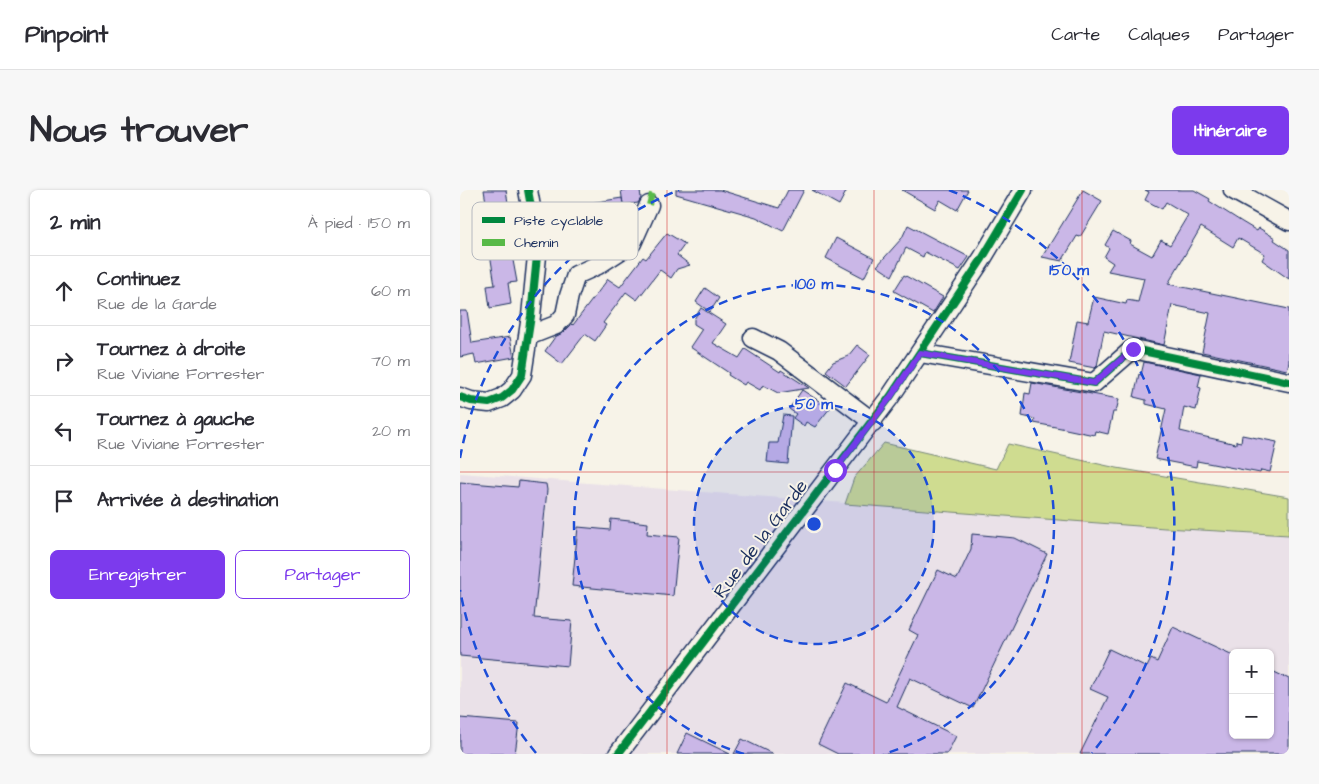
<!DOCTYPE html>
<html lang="fr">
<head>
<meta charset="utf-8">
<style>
  :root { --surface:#fff; --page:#f7f7f7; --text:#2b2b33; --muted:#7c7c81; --line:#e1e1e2; --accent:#7c3aed }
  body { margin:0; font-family:"Architects Daughter",sans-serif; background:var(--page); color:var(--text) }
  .controls { position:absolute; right:15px; bottom:15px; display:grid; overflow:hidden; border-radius:8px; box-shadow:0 1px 4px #0004 }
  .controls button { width:45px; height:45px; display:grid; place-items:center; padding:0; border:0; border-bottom:1px solid var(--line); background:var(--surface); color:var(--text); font:25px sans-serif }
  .stop { position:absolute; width:15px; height:15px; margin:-11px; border:4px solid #7c3aed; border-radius:50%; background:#fff }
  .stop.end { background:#7c3aed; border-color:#fff; box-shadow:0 1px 5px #0008 }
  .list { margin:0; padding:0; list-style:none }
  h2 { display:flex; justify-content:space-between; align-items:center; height:65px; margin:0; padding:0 20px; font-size:21px }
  h2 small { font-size:16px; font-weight:400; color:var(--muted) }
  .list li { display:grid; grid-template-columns:32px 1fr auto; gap:15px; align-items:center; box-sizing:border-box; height:70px; padding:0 20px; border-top:1px solid var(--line) }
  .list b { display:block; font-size:19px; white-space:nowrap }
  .list p { margin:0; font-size:16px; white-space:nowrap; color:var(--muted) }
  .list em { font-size:16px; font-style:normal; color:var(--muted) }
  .actions { display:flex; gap:10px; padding:15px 20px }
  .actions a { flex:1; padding:11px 0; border:1px solid var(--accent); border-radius:8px; text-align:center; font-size:18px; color:var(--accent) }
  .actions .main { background:var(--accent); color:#fff }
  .icon { flex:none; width:28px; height:28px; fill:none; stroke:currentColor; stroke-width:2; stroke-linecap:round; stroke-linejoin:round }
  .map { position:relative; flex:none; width:829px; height:564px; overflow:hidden; border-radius:8px }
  header { display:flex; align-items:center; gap:30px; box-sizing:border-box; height:70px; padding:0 25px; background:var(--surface); border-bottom:1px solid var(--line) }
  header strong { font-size:24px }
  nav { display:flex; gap:28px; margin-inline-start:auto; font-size:18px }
  .intro { display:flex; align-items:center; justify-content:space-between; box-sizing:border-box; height:120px; padding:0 30px }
  h1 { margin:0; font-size:35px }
  .button { padding:12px 22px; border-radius:8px; background:var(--accent); color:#fff; font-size:18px; font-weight:700 }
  main { display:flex; gap:30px; padding:0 30px }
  aside { flex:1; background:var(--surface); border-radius:8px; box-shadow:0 1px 4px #0004 }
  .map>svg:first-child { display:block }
  .built { fill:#eae1e8; fill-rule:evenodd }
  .green { fill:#cfdc90; stroke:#758677 }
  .building { fill:#cab7e7; stroke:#1b2f5e }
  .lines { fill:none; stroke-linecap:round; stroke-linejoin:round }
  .street-casing { stroke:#1b2f5e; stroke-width:21 }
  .street { stroke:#f7f3e8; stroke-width:18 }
  .quiet { stroke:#58b947; stroke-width:6; stroke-dasharray:12 6; stroke-linecap:butt }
  .cycleway-casing { stroke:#f7f3e8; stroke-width:11 }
  .cycleway { stroke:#00873e; stroke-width:8 }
  .route { stroke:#7c3aed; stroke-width:6 }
  .grid { fill:none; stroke:#d62828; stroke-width:1; stroke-opacity:0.55 }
  .ring { fill:none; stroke:#1d4ed8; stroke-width:2.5; stroke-dasharray:9 6 }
  .labels { text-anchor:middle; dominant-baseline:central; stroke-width:4; stroke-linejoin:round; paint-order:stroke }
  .street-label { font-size:19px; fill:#1b2f5e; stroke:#f7f3e8 }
  .key { fill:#f7f3e8; stroke:#b5b8bf; stroke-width:1 }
  .key-label { font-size:14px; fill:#1b2f5e }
  .centre { fill:#1d4ed8; stroke:#f7f3e8; stroke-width:2.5 }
  .ring-label { font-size:15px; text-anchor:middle; font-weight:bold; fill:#1d4ed8; stroke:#f7f3e8; stroke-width:4; stroke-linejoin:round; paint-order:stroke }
</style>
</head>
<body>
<header>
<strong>Pinpoint</strong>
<nav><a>Carte</a><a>Calques</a><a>Partager</a></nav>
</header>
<div class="intro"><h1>Nous trouver</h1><a class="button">Itinéraire</a></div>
<main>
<aside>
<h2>2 min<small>À pied · 150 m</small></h2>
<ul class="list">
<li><svg class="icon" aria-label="ahead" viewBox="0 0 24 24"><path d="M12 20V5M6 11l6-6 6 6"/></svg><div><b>Continuez</b><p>Rue de la Garde</p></div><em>60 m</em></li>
<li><svg class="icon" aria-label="right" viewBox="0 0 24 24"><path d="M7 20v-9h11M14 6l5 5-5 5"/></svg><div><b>Tournez à droite</b><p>Rue Viviane Forrester</p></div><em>70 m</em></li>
<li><svg class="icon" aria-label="left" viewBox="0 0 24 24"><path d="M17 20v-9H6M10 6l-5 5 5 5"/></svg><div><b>Tournez à gauche</b><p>Rue Viviane Forrester</p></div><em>20 m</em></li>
<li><svg class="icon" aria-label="arrive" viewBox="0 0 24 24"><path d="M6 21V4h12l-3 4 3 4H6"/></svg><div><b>Arrivée à destination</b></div></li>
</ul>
<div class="actions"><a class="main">Enregistrer</a><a>Partager</a></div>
</aside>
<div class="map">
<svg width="829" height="564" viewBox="0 0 829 564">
  <rect width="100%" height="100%" fill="#f7f3e8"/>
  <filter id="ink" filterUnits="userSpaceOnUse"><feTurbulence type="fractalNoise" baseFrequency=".02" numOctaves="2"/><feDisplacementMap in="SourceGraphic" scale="10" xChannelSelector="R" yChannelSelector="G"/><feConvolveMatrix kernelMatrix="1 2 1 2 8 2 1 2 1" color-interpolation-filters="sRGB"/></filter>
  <g filter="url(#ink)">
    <path class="built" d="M 0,283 L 705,338 L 829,345 L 829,564 L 0,564 ZM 773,463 L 810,463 L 810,545 L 773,545 Z"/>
    <path class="green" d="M 424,253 L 536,279 L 548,254 L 657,278 L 829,307 L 829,345 L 705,338 L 385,314 L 394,288 Z"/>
    <path class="building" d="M 24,0 L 46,0 L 51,32 L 63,30 L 66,51 L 50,54 L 57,92 L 48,93 L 51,114 L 30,118 L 27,96 L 35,95 L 29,57 L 33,56 Z
      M 161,0 L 180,0 L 181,8 L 178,13 L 163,15 L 166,30 L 128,36 L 130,47 L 92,54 L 91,47 L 87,48 L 84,27 L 125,19 L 124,14 L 162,8 L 163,14 Z
      M 216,0 L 260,0 L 319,18 L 328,0 L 344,0 L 323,41 L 296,27 L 216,4 Z
      M 352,0 L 387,0 L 379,15 Z
      M 442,0 L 508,0 L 497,20 L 480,10 L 475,19 Z
      M 623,0 L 642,11 L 620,47 L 617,46 L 602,71 L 582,67 Z
      M 685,0 L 734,0 L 750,9 L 749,11 L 782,32 L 797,41 L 799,38 L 815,48 L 814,50 L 829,60 L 829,89 L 802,70 L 805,64 L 778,48 L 773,57 L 741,37 L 708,94 L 829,119 L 829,172 L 827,180 L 742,162 L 750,123 L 712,115 L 704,155 L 644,141 L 637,176 L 635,178 L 609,173 L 617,130 L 628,132 L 634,107 L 666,114 L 667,110 L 678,112 L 684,88 L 648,81 L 653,73 L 644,67 L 649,58 L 645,55 L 653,41 L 671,51 L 670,54 L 692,66 L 701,50 L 710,55 L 728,25 L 706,12 L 702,19 L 685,10 L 689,2 Z
      M 448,35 L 509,67 L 500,80 L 465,62 L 463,67 L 446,58 L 432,86 L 417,76 L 442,48 Z
      M 207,43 L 225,54 L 217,65 L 230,75 L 217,79 L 211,88 L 200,80 L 177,110 L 166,102 L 143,133 L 146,135 L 135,151 L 125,144 L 102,174 L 85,161 L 95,147 L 104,142 L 112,134 L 113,135 L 148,89 L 160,97 L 183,67 L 186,69 Z
      M 376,48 L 414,68 L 404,88 L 366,68 Z
      M 444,85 L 483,107 L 473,123 L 434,101 Z
      M 245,98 L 259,108 L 250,122 L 236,112 Z
      M 241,118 L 266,134 L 253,153 L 279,168 L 285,159 L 320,182 L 321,180 L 349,198 L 318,203 L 303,195 L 300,200 L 286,192 L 284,195 L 268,185 L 269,183 L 230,157 L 242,139 L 234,134 L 234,129 Z
      M 0,121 L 7,121 L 12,153 L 50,147 L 54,167 L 16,174 L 14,164 L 0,167 Z
      M 397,155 L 410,165 L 386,196 L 366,181 L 373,172 L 388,166 Z
      M 684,172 L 741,184 L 738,197 L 741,198 L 736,220 L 724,217 L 720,241 L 776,254 L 776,251 L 781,252 L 782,245 L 817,252 L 810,282 L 801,280 L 800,283 L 737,271 L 736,277 L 695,269 L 706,219 L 686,214 L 686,210 L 674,207 L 679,184 L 681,185 Z
      M 572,193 L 659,209 L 656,222 L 653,222 L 648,244 L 635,241 L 634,245 L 601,238 L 574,233 L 575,229 L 562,226 L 565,203 L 570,204 Z
      M 342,200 L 370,218 L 355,237 L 346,232 L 344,236 L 333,228 L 336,224 L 329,219 Z
      M 323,225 L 332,226 L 328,274 L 307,272 L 309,253 L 318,253 Z
      M 59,291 L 86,294 L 87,300 L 74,428 L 112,431 L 108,476 L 0,466 L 0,292 L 58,297 Z
      M 151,329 L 188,333 L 187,344 L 219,347 L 213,406 L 112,396 L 118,337 L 150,340 Z
      M 512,344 L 555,348 L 587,364 L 513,518 L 450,488 L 437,517 L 496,546 L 487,564 L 378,564 L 358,554 L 387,493 L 426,512 L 458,445 L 449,440 L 478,380 L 497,389 L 511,359 Z
      M 713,437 L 773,465 L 773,545 L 810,545 L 810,480 L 829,489 L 829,564 L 620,564 L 648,507 L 630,499 L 649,459 L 687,477 L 691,469 L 697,472 Z
      M 0,528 L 59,533 L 55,564 L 0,564 Z
      M 227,543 L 270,564 L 217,564 Z
      M 282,549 L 313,564 L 274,564 Z"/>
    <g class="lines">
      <defs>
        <path id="street" d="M 773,0 L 829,31
          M 68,146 L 96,135 L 105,125 L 109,106 L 116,85 L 138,75 L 172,53 L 189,15
          M 293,148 L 319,161 L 413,232
          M 460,163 L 634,193 L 673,159 L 829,192
          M 0,207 L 11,211 L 29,213 L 42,208 L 52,200 L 62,185 L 71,126 L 78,56 L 68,0
          M 158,564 L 430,207 L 522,69 L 563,0"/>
      </defs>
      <use href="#street" class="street-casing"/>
      <use href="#street" class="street"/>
      <path class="quiet" d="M 189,15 L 193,0"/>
      <defs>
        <path id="cycleway" d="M 460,163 L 634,193 L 673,159 L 829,192
          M 0,207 L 11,211 L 29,213 L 42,208 L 52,200 L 62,185 L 71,126 L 78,56 L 68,0
          M 158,564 L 430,207 L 522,69 L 563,0"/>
      </defs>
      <use href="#cycleway" class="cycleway-casing"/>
      <use href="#cycleway" class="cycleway"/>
    </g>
  </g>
  <g class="lines" filter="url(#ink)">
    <path class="route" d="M 375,280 L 430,208 L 460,163 L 634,193 L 673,159"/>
  </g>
  <path class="grid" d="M 207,0 L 207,564M 414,0 L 414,564M 622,0 L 622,564M 0,282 L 829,282"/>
  <circle cx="354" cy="334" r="120" fill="#1d4ed8" fill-opacity=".12"/>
  <g class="ring">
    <circle cx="354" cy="334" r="120"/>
    <path d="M284 564A240 240 0 1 1 424 564"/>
    <path d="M76 563A360 360 0 0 1 0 400M0 268A360 360 0 0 1 219 0M489 0A360 360 0 0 1 632 563"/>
  </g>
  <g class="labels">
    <g class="street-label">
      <text transform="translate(301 349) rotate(-53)">Rue de la Garde</text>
    </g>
  </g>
  <rect x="12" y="12" width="166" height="58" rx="8" class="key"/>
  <rect x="22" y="27" width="23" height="6" fill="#00873e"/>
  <rect x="22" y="49" width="23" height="7" fill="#58b947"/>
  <g class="key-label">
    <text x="54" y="35">Piste cyclable</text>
    <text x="54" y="57">Chemin</text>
  </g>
  <circle cx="354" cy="334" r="8" class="centre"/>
  <g class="ring-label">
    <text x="609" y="85">150 m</text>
    <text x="354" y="99">100 m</text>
    <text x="354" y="219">50 m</text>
  </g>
</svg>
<div class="controls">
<button>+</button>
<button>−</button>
</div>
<div class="stop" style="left:375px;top:280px"></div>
<div class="stop end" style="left:673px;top:159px"></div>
</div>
</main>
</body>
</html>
